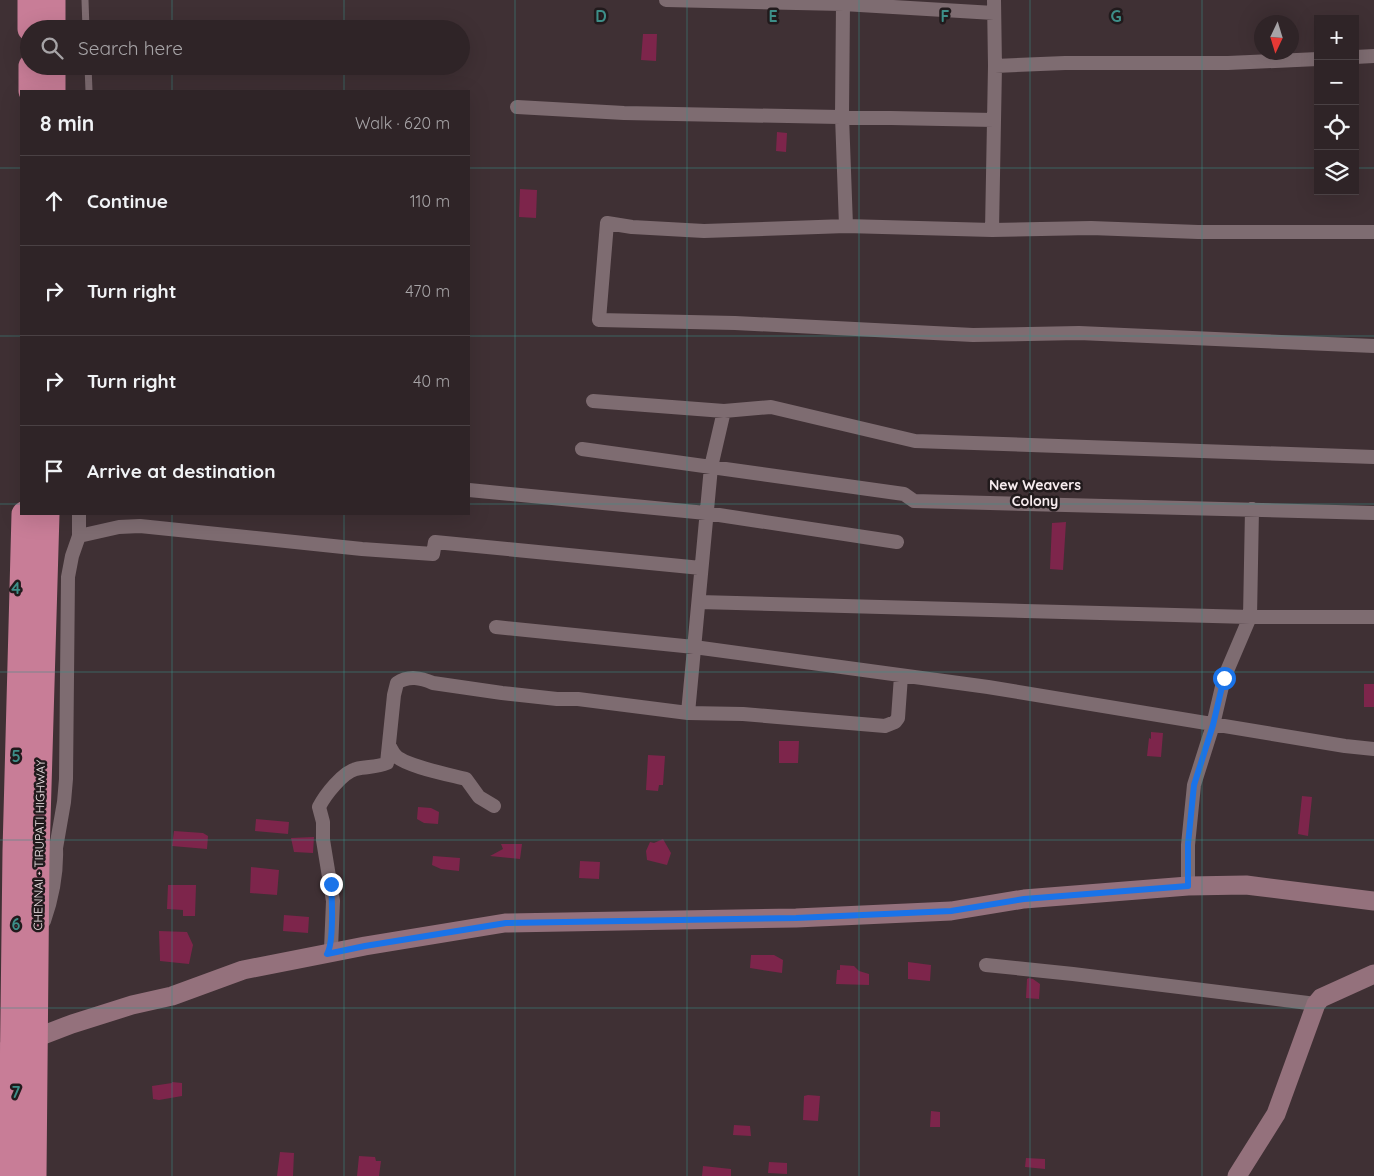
<!DOCTYPE html>
<html lang="en">
<head>
<meta charset="utf-8">
<style>
  :root { --surface:#2f2427; --page:#372c2f; --text:#f1f3f6; --muted:#a7a4a7; --line:#4a4144 }
  body { margin:0; font-family:Quicksand,sans-serif; background:var(--page); color:var(--text) }
  .controls { position:absolute; right:15px; top:15px; display:grid; overflow:hidden; border-radius:0px; box-shadow:0 5px 20px #0002 }
  .controls button { width:45px; height:45px; display:grid; place-items:center; padding:0; border:0; border-bottom:1px solid var(--line); background:var(--surface); color:var(--text); font:25px sans-serif }
  .compass { position:absolute; left:1254px; top:15px; width:45px; height:45px; border-radius:50%; background:var(--surface); box-shadow:0 5px 20px #0002; rotate:184deg }
  .stop { position:absolute; width:15px; height:15px; margin:-11px; border:4px solid #1a73e8; border-radius:50%; background:#fff }
  .stop.end { background:#1a73e8; border-color:#fff; box-shadow:0 1px 5px #0008 }
  .list { margin:0; padding:0; list-style:none }
  h2 { display:flex; justify-content:space-between; align-items:center; height:65px; margin:0; padding:0 20px; font-size:21px }
  h2 small { font-size:16px; font-weight:400; color:var(--muted) }
  .list li { display:grid; grid-template-columns:32px 1fr auto; gap:15px; align-items:center; box-sizing:border-box; height:90px; padding:0 20px; border-top:1px solid var(--line) }
  .list b { display:block; font-size:19px; white-space:nowrap }
  .list em { font-size:16px; font-style:normal; color:var(--muted) }
  .icon { flex:none; width:28px; height:28px; fill:none; stroke:currentColor; stroke-width:2; stroke-linecap:round; stroke-linejoin:round }
  .map { position:relative; flex:none; width:1374px; height:1176px; overflow:hidden }
  .search { position:absolute; background:var(--surface); box-shadow:0 5px 20px #0002; left:20px; top:20px; width:450px; height:55px; display:flex; align-items:center; gap:12px; box-sizing:border-box; padding:0 18px; border-radius:28px; color:var(--muted); font-size:19px }
  .panel { position:absolute; background:var(--surface); box-shadow:0 5px 20px #0002; left:20px; top:90px; width:450px; height:425px; border-radius:0px }
  .map>svg:first-child { display:block }
  .building { fill:#7d254b }
  .lines { fill:none; stroke-linecap:round; stroke-linejoin:round }
  .lane { stroke:#7e6c71; stroke-width:7 }
  .street { stroke:#7e6c71; stroke-width:14 }
  .secondary { stroke:#94717c; stroke-width:19 }
  .highway { stroke:#c87d97; stroke-width:25 }
  .route { stroke:#1a73e8; stroke-width:6 }
  .grid { fill:none; stroke:#3d8e88; stroke-width:1; stroke-opacity:0.55 }
  .labels { text-anchor:middle; dominant-baseline:central; stroke-width:5; stroke-linejoin:round; paint-order:stroke }
  .street-label { font-size:12px; fill:#f7ecef; stroke:#211a1c }
  .neighbourhood-label { font-size:14px; font-weight:bold; fill:#f7ecef; stroke:#211a1c }
  .grid-label { font-size:16px; text-anchor:middle; font-weight:bold; fill:#3d8e88; stroke:#211a1c; stroke-width:5; stroke-linejoin:round; paint-order:stroke }
</style>
</head>
<body>
<div class="map">
<svg width="1374" height="1176" viewBox="0 0 1374 1176">
  <rect width="100%" height="100%" fill="#3f3034"/>
  <path class="building" d="M 643,34 L 657,34 L 656,61 L 641,60 Z
    M 777,132 L 787,133 L 786,152 L 776,151 Z
    M 520,189 L 537,190 L 536,218 L 519,217 Z
    M 1066,522 L 1063,570 L 1050,569 L 1052,523 Z
    M 1364,684 L 1374,684 L 1374,707 L 1364,707 Z
    M 1151,732 L 1163,733 L 1161,757 L 1147,756 L 1149,738 L 1151,739 Z
    M 779,741 L 799,741 L 798,763 L 779,763 Z
    M 648,755 L 665,756 L 663,785 L 659,785 L 658,791 L 646,790 Z
    M 1302,796 L 1312,797 L 1308,836 L 1298,834 Z
    M 418,807 L 431,808 L 439,812 L 438,824 L 424,823 L 417,819 Z
    M 256,819 L 289,822 L 288,834 L 255,831 Z
    M 174,831 L 203,833 L 208,836 L 207,849 L 172,846 Z
    M 314,837 L 313,853 L 294,852 L 291,838 Z
    M 663,839 L 671,853 L 667,865 L 647,860 L 646,851 L 650,842 L 654,843 Z
    M 501,844 L 522,844 L 520,859 L 490,856 L 503,849 Z
    M 433,856 L 460,858 L 459,871 L 441,869 L 432,865 Z
    M 580,861 L 600,862 L 599,879 L 579,878 Z
    M 251,867 L 279,870 L 277,895 L 250,893 Z
    M 168,885 L 196,885 L 195,916 L 183,916 L 183,910 L 167,909 Z
    M 284,915 L 309,917 L 308,933 L 283,931 Z
    M 159,931 L 187,932 L 193,945 L 189,964 L 160,961 Z
    M 751,955 L 774,955 L 783,960 L 782,973 L 750,968 Z
    M 908,962 L 931,965 L 930,981 L 908,979 Z
    M 840,965 L 854,966 L 859,971 L 869,974 L 869,985 L 836,984 L 837,970 L 840,970 Z
    M 1029,978 L 1033,979 L 1040,984 L 1039,999 L 1026,998 L 1027,979 Z
    M 172,1082 L 182,1083 L 182,1096 L 159,1100 L 153,1099 L 152,1086 L 172,1083 Z
    M 808,1095 L 820,1096 L 818,1121 L 803,1120 L 804,1096 Z
    M 931,1111 L 940,1112 L 940,1127 L 930,1127 Z
    M 734,1125 L 750,1126 L 751,1136 L 733,1135 Z
    M 280,1152 L 294,1153 L 293,1176 L 277,1176 Z
    M 359,1156 L 375,1157 L 376,1161 L 381,1161 L 379,1176 L 357,1176 Z
    M 1026,1158 L 1045,1159 L 1045,1169 L 1025,1167 Z
    M 769,1162 L 787,1163 L 787,1174 L 768,1173 Z
    M 703,1166 L 731,1169 L 731,1176 L 702,1176 Z"/>
  <g class="lines">
    <path class="lane" d="M 85,0 L 86,29
      M 88,66 L 89,91"/>
    <path class="street" d="M 666,0 L 843,4 L 994,13
      M 994,0 L 995,66
      M 843,4 L 842,116 L 846,226
      M 1355,57 L 1374,56
      M 517,107 L 624,113 L 994,120
      M 992,230 L 995,66 L 1065,63 L 1228,63 L 1318,59
      M 1374,232 L 1198,232 L 1091,228 L 992,230 L 846,226 L 704,231 L 632,227 L 607,223 L 599,320 L 735,323 L 973,335 L 1079,333 L 1374,346
      M 593,401 L 724,411 L 771,407 L 915,441 L 1374,457
      M 582,449 L 904,494 L 914,501 L 1374,513
      M 469,490 L 706,513 L 897,542
      M 79,514 L 79,536
      M 699,602 L 1250,617 L 1374,617
      M 496,627 L 694,647 L 988,687 L 1345,746 L 1374,749
      M 688,713 L 711,467 L 724,411
      M 389,745 C 391,749 393,753 395,755 C 404,766 451,775 466,779 L 479,797 L 494,806
      M 37,855 L 50,855 L 56,848 L 64,802 L 66,779 L 68,577 L 72,556 L 79,536 L 119,527 L 140,526 L 362,549 L 433,554 L 435,542 L 701,568
      M 1188,886 L 1188,845 L 1194,785 L 1213,725 L 1224,678 L 1250,617 L 1252,509
      M 44,921 C 52,898 57,873 56,848
      M 327,954 L 331,949 L 333,901 L 323,840 L 323,822 L 319,807 C 325,795 343,772 356,769 C 367,766 376,768 387,763 L 394,695 L 397,683 C 409,675 421,678 433,683 L 502,693 L 557,699 L 578,699 L 688,713 L 743,714 L 885,726 L 895,722 L 898,718 L 901,676
      M 986,965 L 1073,974 L 1316,1004"/>
    <path class="secondary" d="M 0,1053 L 12,1047 L 72,1024 L 132,1005 L 172,996 L 243,970 L 365,946 L 505,923 L 796,918 L 951,911 L 1024,899 L 1188,886 L 1246,885 L 1374,901
      M 1237,1176 L 1276,1114 L 1316,1004 L 1321,998 L 1374,974"/>
    <path class="highway" d="M 30,0 L 30,29
      M 53,0 L 53,29
      M 31,66 L 31,91
      M 53,66 L 53,91
      M 11,1176 L 15,851 L 24,514
      M 34,1176 L 37,855 L 47,514"/>
  </g>
  <g class="lines">
    <path class="route" d="M 331,884 C 332,898 334,943 327,954 L 365,946 L 506,923 L 796,918 L 951,911 L 1024,899 L 1188,886 L 1188,844 L 1194,785 L 1213,725 L 1224,678"/>
  </g>
  <path class="grid" d="M 172,0 L 172,29M 344,0 L 344,29M 515,0 L 515,1176M 687,0 L 687,1176M 859,0 L 859,1176M 1030,0 L 1030,1176M 1202,0 L 1202,1176M 172,66 L 172,91M 344,66 L 344,91M 0,168 L 21,168M 469,168 L 1318,168M 1355,168 L 1374,168M 0,336 L 21,336M 469,336 L 1374,336M 0,504 L 21,504M 469,504 L 1374,504M 172,514 L 172,1176M 344,514 L 344,1176M 0,672 L 1374,672M 0,840 L 1374,840M 0,1008 L 1374,1008"/>
  <g class="labels">
    <g class="street-label">
      <text transform="translate(39 845) rotate(-89)">CHENNAI - TIRUPATI HIGHWAY</text>
    </g>
    <g class="neighbourhood-label">
      <text x="1035" y="485">New Weavers<tspan x="1035" dy="16">Colony</tspan></text>
    </g>
  </g>
  <g class="grid-label">
    <text x="601" y="22">D</text>
    <text x="773" y="22">E</text>
    <text x="945" y="22">F</text>
    <text x="1116" y="22">G</text>
    <text x="16" y="594">4</text>
    <text x="16" y="762">5</text>
    <text x="16" y="930">6</text>
    <text x="16" y="1098">7</text>
  </g>
</svg>
<div class="controls">
<button>+</button>
<button>−</button>
<button><svg class="icon" aria-label="locate" viewBox="0 0 24 24"><circle cx="12" cy="12" r="6"/><path d="M12 2v4M12 18v4M2 12h4M18 12h4"/></svg></button>
<button><svg class="icon" aria-label="layers" viewBox="0 0 24 24"><path d="M12 4l9 5-9 5-9-5zM3 14l9 5 9-5"/></svg></button>
</div>
<svg class="compass" viewBox="-18 -18 36 36"><path d="M0-13l5 13h-10z" fill="#e53935"/><path d="M0 13l5-13h-10z" fill="#a7a4a7"/></svg>
<div class="stop" style="left:1224px;top:678px"></div>
<div class="stop end" style="left:331px;top:884px"></div>
<div class="search"><svg class="icon" aria-label="search" viewBox="0 0 24 24"><circle cx="10" cy="10" r="6"/><path d="M15 15l6 6"/></svg>Search here</div>
<section class="panel">
<h2>8 min<small>Walk · 620 m</small></h2>
<ul class="list">
<li><svg class="icon" aria-label="ahead" viewBox="0 0 24 24"><path d="M12 20V5M6 11l6-6 6 6"/></svg><div><b>Continue</b></div><em>110 m</em></li>
<li><svg class="icon" aria-label="right" viewBox="0 0 24 24"><path d="M7 20v-9h11M14 6l5 5-5 5"/></svg><div><b>Turn right</b></div><em>470 m</em></li>
<li><svg class="icon" aria-label="right" viewBox="0 0 24 24"><path d="M7 20v-9h11M14 6l5 5-5 5"/></svg><div><b>Turn right</b></div><em>40 m</em></li>
<li><svg class="icon" aria-label="arrive" viewBox="0 0 24 24"><path d="M6 21V4h12l-3 4 3 4H6"/></svg><div><b>Arrive at destination</b></div></li>
</ul>
</section>
</div>
</body>
</html>
